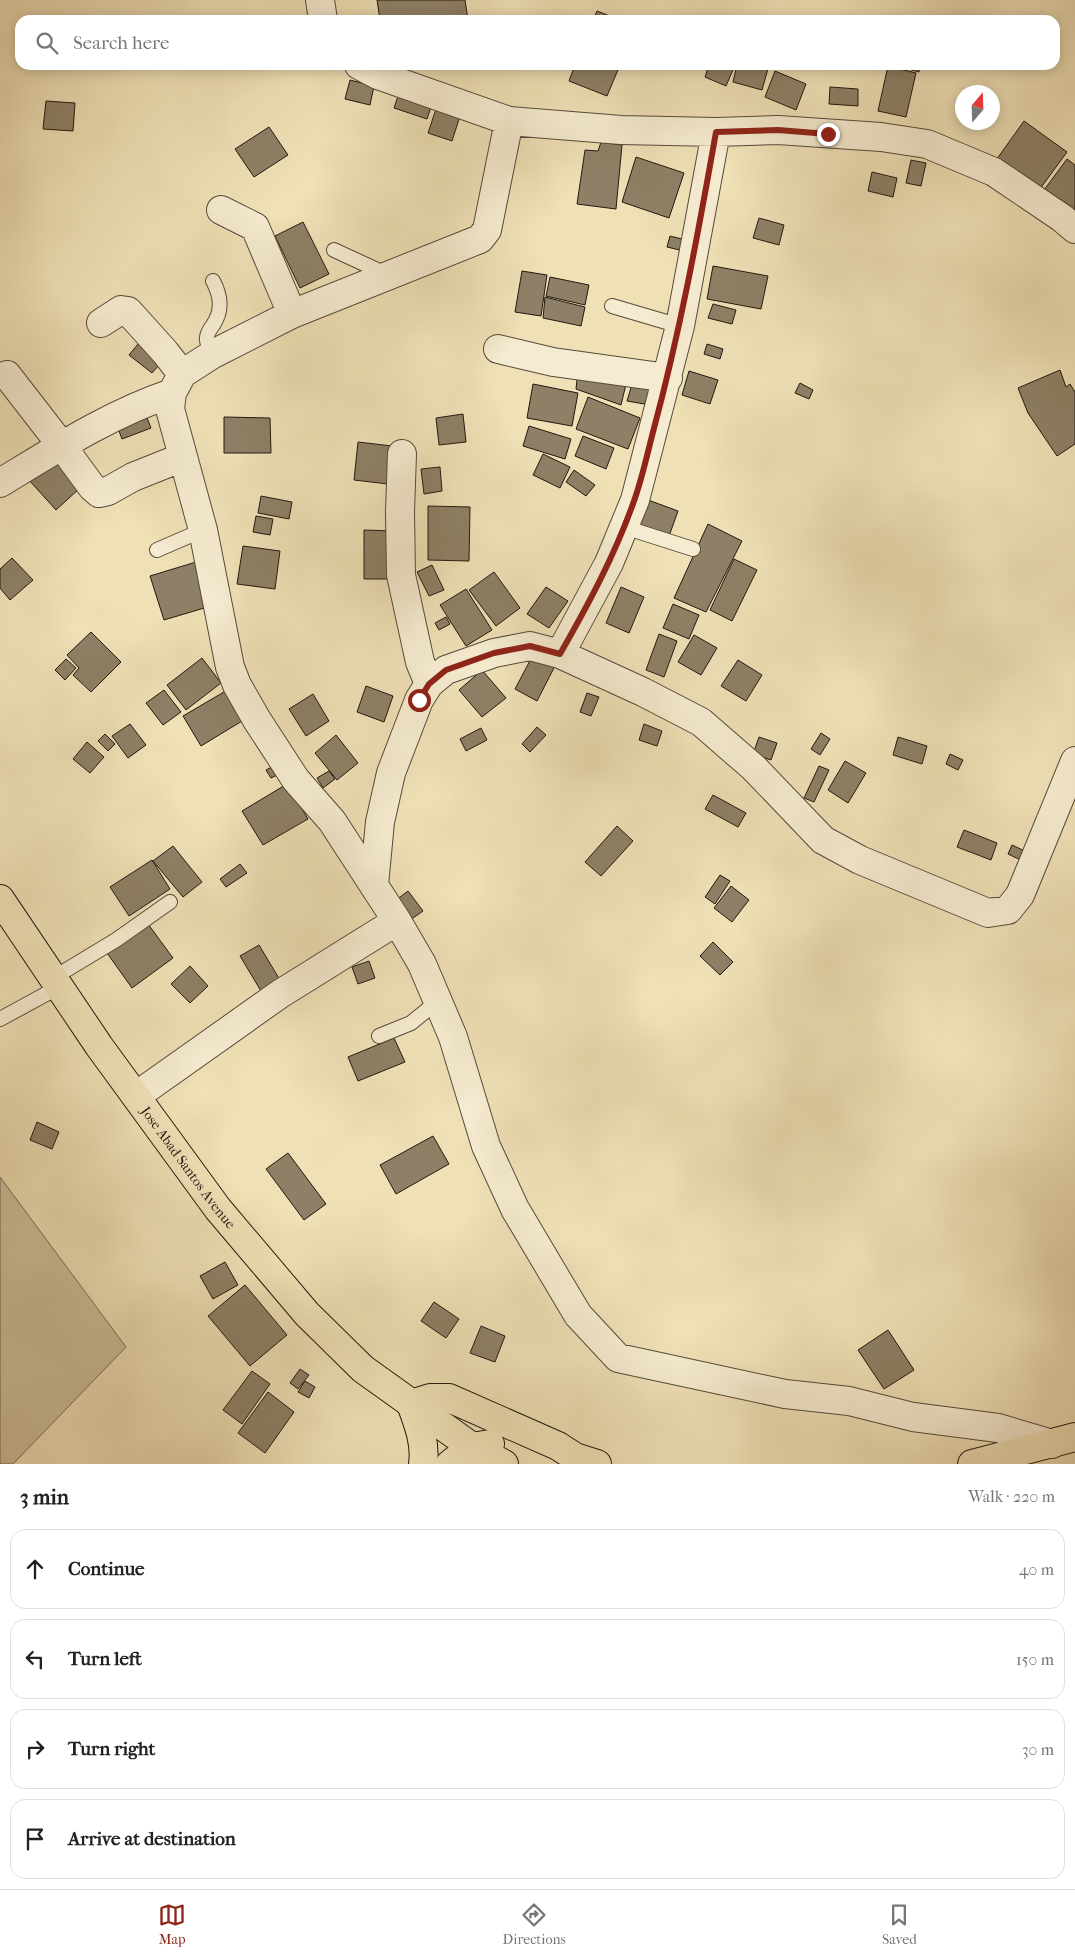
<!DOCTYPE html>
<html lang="en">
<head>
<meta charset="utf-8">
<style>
  :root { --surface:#fff; --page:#f6f6f6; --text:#222; --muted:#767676; --line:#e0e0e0; --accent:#8f2418 }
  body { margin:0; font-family:"IM FELL French Canon",serif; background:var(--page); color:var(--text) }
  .compass { position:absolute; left:955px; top:85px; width:45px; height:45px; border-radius:50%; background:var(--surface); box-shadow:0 2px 12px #0003; rotate:19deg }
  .stop { position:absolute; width:15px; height:15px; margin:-11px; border:4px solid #8f2418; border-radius:50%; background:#fff }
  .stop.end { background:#8f2418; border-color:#fff; box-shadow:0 1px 5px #0008 }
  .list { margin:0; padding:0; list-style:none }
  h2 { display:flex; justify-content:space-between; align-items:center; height:65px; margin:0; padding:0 20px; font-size:21px }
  h2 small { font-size:16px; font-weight:400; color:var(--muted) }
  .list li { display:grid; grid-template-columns:32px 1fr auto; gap:15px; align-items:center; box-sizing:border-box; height:80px; margin:0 10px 10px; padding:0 10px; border:1px solid var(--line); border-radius:15px }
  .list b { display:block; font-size:19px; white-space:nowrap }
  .list em { font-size:16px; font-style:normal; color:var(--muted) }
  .icon { flex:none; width:28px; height:28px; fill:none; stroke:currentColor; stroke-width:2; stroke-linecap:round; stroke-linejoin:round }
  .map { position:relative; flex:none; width:1075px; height:1464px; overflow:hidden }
  .search { position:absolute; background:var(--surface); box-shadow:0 2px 12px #0003; left:15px; right:15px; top:15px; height:55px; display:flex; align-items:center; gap:12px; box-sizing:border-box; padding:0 18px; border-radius:15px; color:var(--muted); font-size:19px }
  .sheet { height:425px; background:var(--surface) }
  nav { display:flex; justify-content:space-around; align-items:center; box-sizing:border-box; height:70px; border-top:1px solid var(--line); background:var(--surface); font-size:14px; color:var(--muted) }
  nav a { display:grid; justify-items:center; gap:2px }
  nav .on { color:var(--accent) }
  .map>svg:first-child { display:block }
  .green { fill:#ccbe9a; stroke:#776b55 }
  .building { fill:#8d8066; stroke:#221810 }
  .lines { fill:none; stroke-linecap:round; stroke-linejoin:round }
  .lane-casing { stroke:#554a3a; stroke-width:16 }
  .street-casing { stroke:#554a3a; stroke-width:30 }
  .highway-casing { stroke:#221810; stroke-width:30 }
  .lane { stroke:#f5ebd0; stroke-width:14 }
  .street { stroke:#f5ebd0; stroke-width:28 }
  .highway { stroke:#efe0b6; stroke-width:28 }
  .route { stroke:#8f2418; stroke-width:6 }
  .labels { text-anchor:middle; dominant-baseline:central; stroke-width:4.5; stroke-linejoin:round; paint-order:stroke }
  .street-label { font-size:14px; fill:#221810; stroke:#f5ebd0 }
</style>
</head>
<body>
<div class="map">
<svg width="1075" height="1464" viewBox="0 0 1075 1464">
  <rect width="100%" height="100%" fill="#efe0b6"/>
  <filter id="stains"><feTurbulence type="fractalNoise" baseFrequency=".004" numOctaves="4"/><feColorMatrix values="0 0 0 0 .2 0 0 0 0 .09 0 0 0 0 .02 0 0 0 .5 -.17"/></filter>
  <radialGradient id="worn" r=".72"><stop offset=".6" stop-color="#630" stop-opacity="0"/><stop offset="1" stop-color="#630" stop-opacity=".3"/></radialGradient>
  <path class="green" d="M 0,1177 L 126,1347 L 13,1464 L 0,1464 Z"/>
  <path class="building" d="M 377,0 L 465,0 L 468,20 L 380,20 Z
    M 597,11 L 620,20 L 593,20 Z
    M 575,65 L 620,65 L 607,96 L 569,81 Z
    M 709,65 L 735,65 L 726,86 L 705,77 Z
    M 737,65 L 769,65 L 762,90 L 733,82 Z
    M 893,65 L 920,65 L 919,72 Z
    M 888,66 L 916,73 L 906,117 L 878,111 Z
    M 775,71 L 806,84 L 796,110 L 765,97 Z
    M 350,80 L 374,86 L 370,105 L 345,99 Z
    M 830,87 L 858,89 L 858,106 L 829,104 Z
    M 400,90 L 433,101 L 427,119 L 394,108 Z
    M 46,101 L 75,103 L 73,131 L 43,129 Z
    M 438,103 L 462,110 L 452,141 L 428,133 Z
    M 1024,121 L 1067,152 L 1037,193 L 994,163 Z
    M 269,127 L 288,155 L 254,177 L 235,149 Z
    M 601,142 L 622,145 L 616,209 L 577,204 L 585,150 L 598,151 Z
    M 636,157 L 684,173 L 669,218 L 622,202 Z
    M 1067,159 L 1075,165 L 1075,212 L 1044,190 Z
    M 911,160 L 926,163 L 921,186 L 906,183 Z
    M 872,172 L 897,178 L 893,197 L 868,191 Z
    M 759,218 L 784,225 L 779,245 L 753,238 Z
    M 303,222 L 329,274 L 300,288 L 275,236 Z
    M 670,236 L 686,240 L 684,251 L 667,247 Z
    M 713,266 L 768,276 L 761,309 L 707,299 Z
    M 522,271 L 547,275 L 541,316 L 515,312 Z
    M 550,277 L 589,285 L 585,305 L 546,296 Z
    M 545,297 L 585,307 L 581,326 L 543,318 Z
    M 713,304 L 736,310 L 732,324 L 708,318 Z
    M 143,338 L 166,357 L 152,373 L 129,355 Z
    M 707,344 L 723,349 L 720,359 L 704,354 Z
    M 1060,370 L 1066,387 L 1070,384 L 1075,392 L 1075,444 L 1057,456 L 1028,413 L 1018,388 Z
    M 578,371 L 628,376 L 621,405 L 576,389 Z
    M 689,371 L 718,380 L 710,404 L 682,395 Z
    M 633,381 L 658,383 L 650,405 L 627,401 Z
    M 800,383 L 813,390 L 809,399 L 795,393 Z
    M 533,384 L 578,393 L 572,426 L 527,418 Z
    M 588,397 L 640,418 L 628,449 L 576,429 Z
    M 144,410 L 151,428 L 122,439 L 115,420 Z
    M 463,414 L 466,442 L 439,445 L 436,418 Z
    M 224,417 L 270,418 L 271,453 L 224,453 Z
    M 529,426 L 571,439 L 565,459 L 523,446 Z
    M 583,436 L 614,448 L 606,469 L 575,456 Z
    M 358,442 L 392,446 L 388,484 L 354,480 Z
    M 543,454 L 570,467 L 560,488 L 533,475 Z
    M 52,457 L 80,488 L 56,510 L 28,479 Z
    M 440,467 L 442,491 L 424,494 L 421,469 Z
    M 574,470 L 595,485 L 586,496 L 566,482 Z
    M 261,496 L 292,502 L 289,519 L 258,513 Z
    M 640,497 L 678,511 L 668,539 L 629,525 Z
    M 428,506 L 470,507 L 469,561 L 428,560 Z
    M 256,516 L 273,519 L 270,535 L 253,532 Z
    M 708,524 L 742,541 L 706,612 L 674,598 Z
    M 364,530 L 394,531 L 393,579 L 364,579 Z
    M 243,546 L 280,551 L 275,589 L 237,584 Z
    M 12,558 L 33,580 L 10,600 L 0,588 L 0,569 Z
    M 734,559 L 757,570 L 732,621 L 710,610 Z
    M 196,562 L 211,606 L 164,620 L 150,576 Z
    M 432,565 L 444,590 L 429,596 L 417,572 Z
    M 494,572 L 520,608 L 496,626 L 469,590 Z
    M 546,587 L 568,601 L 549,628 L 527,614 Z
    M 621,587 L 644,597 L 629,633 L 606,623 Z
    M 466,589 L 492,630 L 466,646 L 440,605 Z
    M 673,604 L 699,615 L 689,639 L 663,628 Z
    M 446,617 L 450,624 L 439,630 L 435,623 Z
    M 91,632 L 121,662 L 91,692 L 73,675 L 79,668 L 67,655 Z
    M 659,634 L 677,641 L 664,677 L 646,670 Z
    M 694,635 L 717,648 L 701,675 L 678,662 Z
    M 534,653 L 556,664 L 537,701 L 515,689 Z
    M 202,658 L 221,683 L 186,710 L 167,685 Z
    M 66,659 L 76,668 L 65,680 L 55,670 Z
    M 738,660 L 762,675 L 746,701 L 721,686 Z
    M 482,670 L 506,698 L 482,717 L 459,690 Z
    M 366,686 L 393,696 L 384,722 L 357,712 Z
    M 229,689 L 247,718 L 201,746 L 183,716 Z
    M 164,690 L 181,712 L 163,725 L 146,703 Z
    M 587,693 L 599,697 L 591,716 L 580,712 Z
    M 313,694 L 329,721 L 306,736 L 289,709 Z
    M 130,724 L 146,745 L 128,758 L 112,736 Z
    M 644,724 L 662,731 L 657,746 L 639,740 Z
    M 537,727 L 546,735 L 530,752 L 522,744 Z
    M 481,728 L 487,740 L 466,751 L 460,739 Z
    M 821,733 L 830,739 L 820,755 L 811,749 Z
    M 105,734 L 115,744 L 108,751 L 98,741 Z
    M 336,735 L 358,763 L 337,780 L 315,753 Z
    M 759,737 L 777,743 L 771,760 L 753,754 Z
    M 898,737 L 927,746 L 922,764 L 893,755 Z
    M 87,742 L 104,757 L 90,773 L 73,759 Z
    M 950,754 L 963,760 L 958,770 L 946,764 Z
    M 845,761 L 866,773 L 848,803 L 828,790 Z
    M 274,766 L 279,774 L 271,778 L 266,770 Z
    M 819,766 L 829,770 L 814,802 L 804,798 Z
    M 329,771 L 335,779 L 323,788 L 317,778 Z
    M 287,784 L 308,819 L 263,845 L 242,811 Z
    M 713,795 L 746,813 L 738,827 L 705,809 Z
    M 617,826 L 633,841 L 601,876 L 585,862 Z
    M 964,830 L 997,843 L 991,860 L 957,847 Z
    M 1012,845 L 1029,853 L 1025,862 L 1008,854 Z
    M 173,846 L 202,882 L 183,897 L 153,861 Z
    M 152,860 L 170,889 L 129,916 L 110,887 Z
    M 240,864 L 247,873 L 226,887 L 220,879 Z
    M 720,875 L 730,881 L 715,904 L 705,897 Z
    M 731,886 L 749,900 L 732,922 L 714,908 Z
    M 408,891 L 423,911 L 406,923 L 392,903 Z
    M 148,924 L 173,958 L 132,988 L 107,953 Z
    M 713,942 L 733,962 L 720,975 L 700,956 Z
    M 259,945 L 280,980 L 261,991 L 240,956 Z
    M 369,961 L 375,978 L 358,984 L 352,967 Z
    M 190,966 L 208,986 L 190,1003 L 171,984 Z
    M 394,1038 L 405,1062 L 358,1081 L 348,1057 Z
    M 37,1122 L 59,1132 L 52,1149 L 30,1140 Z
    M 433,1136 L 449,1164 L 396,1194 L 380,1165 Z
    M 288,1153 L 326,1204 L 304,1220 L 266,1169 Z
    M 225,1262 L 238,1285 L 213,1299 L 200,1276 Z
    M 245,1285 L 287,1335 L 250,1366 L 208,1316 Z
    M 434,1302 L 459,1319 L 446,1338 L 421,1321 Z
    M 481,1326 L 505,1336 L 495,1362 L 470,1353 Z
    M 888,1330 L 914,1370 L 884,1389 L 858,1350 Z
    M 300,1369 L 309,1375 L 298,1389 L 290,1383 Z
    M 252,1371 L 270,1384 L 242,1424 L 223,1410 Z
    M 305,1381 L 315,1387 L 309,1398 L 298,1392 Z
    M 268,1392 L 294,1412 L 265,1453 L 238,1433 Z"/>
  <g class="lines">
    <defs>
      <path id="lane" d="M 334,250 L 388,275
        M 612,306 L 680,326
        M 213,354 C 211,350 207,344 207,340 C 206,335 210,329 213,325 C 223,310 221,296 213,281
        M 624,527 L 693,549
        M 157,550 L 203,530
        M 53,978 L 116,940 L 170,902
        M 0,1019 L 59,987
        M 379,1036 L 411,1023 L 438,1001"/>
      <path id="street" d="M 320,0 L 323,20
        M 359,65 L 378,75 L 509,121 L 621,130 L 716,132 L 778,130 L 881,137 L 927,144 L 994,172 L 1062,218 L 1075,229
        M 509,121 L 490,215 L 487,230 L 480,239 L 292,314 L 213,354 L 182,374 L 172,393 L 170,409 L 203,530 L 230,667 L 237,685 L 257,720 L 296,780 L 332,821 L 397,921 L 422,964 L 453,1037 L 486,1146 L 515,1209 L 578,1315 L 618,1358 L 785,1394 L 849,1401 L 913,1417 L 998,1428 L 1052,1444
        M 221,210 L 255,227 L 292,314
        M 101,323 L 121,310 L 128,311 L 165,352 L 182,374
        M 498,349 L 553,362 L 668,378
        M 7,375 L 62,446 L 92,487 L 99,493 L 108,491 L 133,477 L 183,457
        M 402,454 L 400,512 L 401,575 L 420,662 L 429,684
        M 0,483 C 56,449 110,414 172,393
        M 560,654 L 609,563 L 635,500 L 680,326 L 716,132
        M 374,885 L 380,822 L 391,773 L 419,700 L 429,684 L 446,670 L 494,653 L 530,646 L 560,654 L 643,692 L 701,722 L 754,768 L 823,840 L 860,860 L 988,913 L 1008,910 L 1020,895 L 1075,761
        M 136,1096 L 280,994 L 397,921"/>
      <g id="highway">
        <path id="s1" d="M 0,899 L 99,1046 L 218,1209 L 307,1314 L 363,1369 L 472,1447 L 504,1464"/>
        <path d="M 411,1404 L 430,1398 L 449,1398 L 558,1446 L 575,1457 L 597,1464"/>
        <path d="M 411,1404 C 418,1423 426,1443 423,1464"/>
        <path d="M 450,1464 L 472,1447 L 490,1444"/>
        <path d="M 972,1464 L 1075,1437"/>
      </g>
    </defs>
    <use href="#lane" class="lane-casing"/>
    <use href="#street" class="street-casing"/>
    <use href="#highway" class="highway-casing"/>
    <use href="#lane" class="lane"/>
    <use href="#street" class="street"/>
    <use href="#highway" class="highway"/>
  </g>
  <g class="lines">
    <path class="route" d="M 419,700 L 429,684 L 446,670 L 494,653 L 530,646 L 560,654 C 588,605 615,555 634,501 C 642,479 647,455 653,432 C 680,332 698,234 716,132 L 778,130 L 828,134"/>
  </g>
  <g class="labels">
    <g class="street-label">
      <text stroke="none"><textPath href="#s1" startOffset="328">Jose Abad Santos Avenue</textPath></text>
    </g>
  </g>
  <rect width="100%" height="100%" filter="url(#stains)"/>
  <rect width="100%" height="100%" fill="url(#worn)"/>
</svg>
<svg class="compass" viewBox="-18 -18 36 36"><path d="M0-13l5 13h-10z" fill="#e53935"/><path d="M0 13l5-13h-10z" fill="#767676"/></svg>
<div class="stop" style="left:419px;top:700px"></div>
<div class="stop end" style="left:828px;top:134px"></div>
<div class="search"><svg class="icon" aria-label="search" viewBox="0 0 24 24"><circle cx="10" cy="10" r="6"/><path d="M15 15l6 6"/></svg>Search here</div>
</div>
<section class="sheet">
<h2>3 min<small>Walk · 220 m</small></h2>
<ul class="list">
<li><svg class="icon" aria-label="ahead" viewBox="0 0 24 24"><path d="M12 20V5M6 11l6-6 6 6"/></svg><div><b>Continue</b></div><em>40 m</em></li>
<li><svg class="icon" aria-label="left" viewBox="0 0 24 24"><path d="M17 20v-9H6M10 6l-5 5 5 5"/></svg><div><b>Turn left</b></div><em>150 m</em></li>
<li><svg class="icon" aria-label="right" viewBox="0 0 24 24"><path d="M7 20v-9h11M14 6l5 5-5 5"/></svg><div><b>Turn right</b></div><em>30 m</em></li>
<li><svg class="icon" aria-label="arrive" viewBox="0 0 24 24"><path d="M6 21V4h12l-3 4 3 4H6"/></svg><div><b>Arrive at destination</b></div></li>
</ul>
</section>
<nav>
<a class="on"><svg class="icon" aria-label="map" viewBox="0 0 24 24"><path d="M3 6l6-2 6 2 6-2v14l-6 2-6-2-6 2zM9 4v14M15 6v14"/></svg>Map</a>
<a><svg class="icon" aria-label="directions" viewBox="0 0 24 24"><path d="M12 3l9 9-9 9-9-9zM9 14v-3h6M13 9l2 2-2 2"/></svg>Directions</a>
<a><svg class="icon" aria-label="saved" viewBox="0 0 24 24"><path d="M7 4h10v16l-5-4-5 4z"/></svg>Saved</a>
</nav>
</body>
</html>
